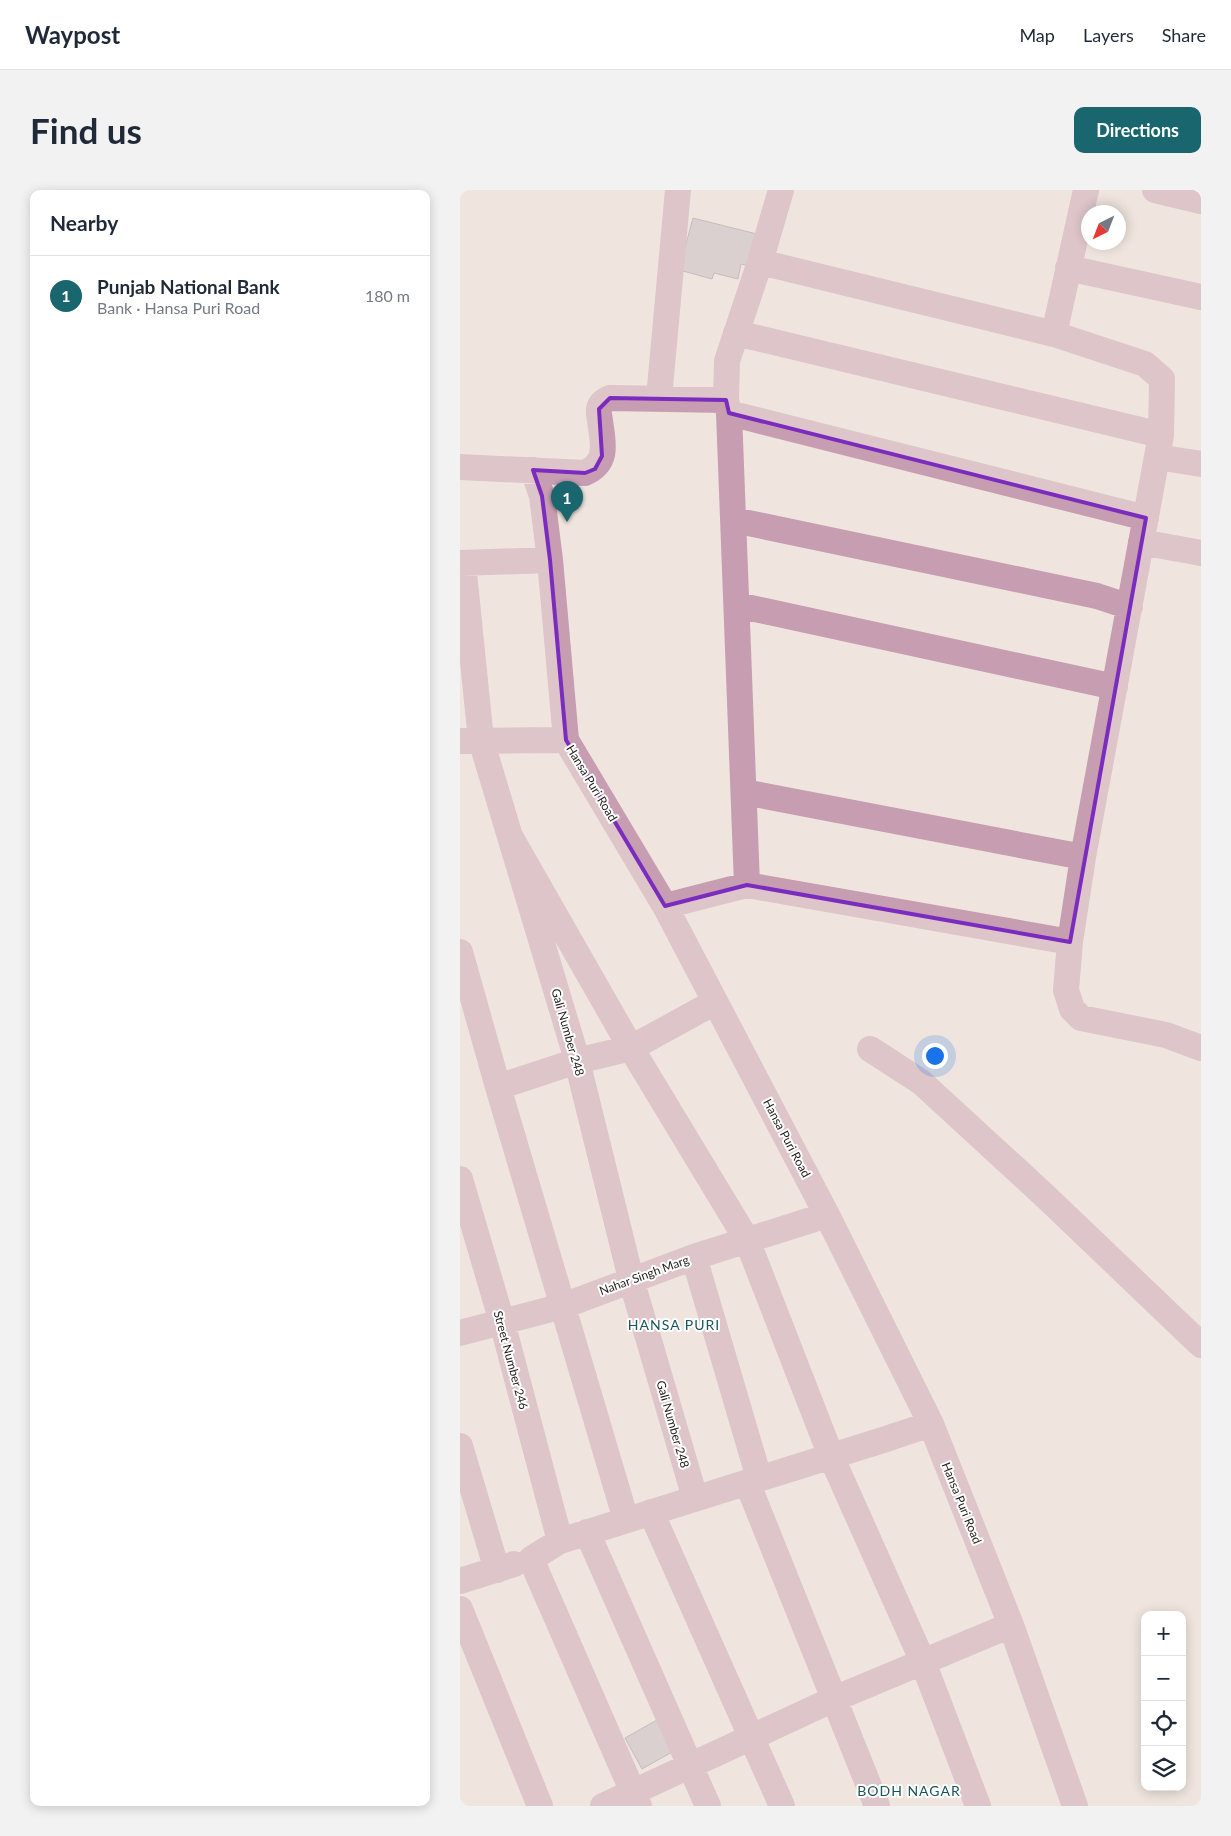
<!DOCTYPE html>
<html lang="en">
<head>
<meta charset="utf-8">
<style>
  :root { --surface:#fff; --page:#f2f2f3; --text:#1f2937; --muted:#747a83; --line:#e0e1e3; --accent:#19666e }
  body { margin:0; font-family:Lato,sans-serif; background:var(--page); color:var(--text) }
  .controls { position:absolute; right:15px; bottom:15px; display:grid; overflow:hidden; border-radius:10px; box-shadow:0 2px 12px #0003 }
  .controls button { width:45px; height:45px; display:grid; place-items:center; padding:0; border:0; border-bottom:1px solid var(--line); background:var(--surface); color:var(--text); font:25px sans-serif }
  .compass { position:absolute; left:621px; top:15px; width:45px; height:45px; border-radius:50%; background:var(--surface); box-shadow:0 2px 12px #0003; rotate:222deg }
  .you { position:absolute; left:474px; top:865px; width:18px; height:18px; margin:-12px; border:4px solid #fff; border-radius:50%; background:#1a73e8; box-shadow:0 0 0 8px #1a73e833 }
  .badge { display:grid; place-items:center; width:32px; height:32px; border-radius:50%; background:var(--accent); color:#fff; font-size:16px; font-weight:700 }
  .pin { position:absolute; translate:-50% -41px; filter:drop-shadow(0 1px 2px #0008) }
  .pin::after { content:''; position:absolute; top:26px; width:18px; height:15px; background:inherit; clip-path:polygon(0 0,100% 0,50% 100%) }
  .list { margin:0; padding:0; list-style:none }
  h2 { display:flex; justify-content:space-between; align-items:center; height:65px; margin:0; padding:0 20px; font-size:21px }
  h2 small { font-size:16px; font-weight:400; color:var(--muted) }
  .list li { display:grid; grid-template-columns:32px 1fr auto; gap:15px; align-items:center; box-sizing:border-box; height:80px; padding:0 20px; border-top:1px solid var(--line) }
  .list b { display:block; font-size:19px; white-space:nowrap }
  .list p { margin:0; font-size:16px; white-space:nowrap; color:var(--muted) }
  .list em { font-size:16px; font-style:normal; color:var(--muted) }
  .icon { flex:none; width:28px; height:28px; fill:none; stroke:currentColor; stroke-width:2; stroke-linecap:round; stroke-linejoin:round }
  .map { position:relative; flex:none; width:741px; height:1616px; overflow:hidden; border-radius:10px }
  header { display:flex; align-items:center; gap:30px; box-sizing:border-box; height:70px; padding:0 25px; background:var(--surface); border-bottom:1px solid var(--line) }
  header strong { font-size:24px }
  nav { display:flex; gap:28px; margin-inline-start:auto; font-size:18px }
  .intro { display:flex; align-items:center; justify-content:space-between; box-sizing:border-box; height:120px; padding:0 30px }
  h1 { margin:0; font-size:35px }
  .button { padding:12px 22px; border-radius:10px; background:var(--accent); color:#fff; font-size:18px; font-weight:700 }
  main { display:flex; gap:30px; padding:0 30px }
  aside { flex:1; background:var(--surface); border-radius:10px; box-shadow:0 2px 12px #0003 }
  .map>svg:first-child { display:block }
  .building { fill:#c0b6bd; stroke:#958b92 }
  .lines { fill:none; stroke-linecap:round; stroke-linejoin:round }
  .street { stroke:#c79db1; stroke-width:26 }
  .marked { fill:none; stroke:#7b2cbf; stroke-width:4; stroke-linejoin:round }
  .labels { text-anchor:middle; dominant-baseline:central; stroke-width:4; stroke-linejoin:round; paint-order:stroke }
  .street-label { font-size:12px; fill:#1f1c19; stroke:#fff }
  .neighbourhood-label { font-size:14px; letter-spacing:1px; fill:#19555b; stroke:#fff }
</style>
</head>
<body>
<header>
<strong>Waypost</strong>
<nav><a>Map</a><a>Layers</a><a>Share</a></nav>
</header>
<div class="intro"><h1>Find us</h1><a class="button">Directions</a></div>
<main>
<aside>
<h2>Nearby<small></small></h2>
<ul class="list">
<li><span class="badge">1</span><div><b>Punjab National Bank</b><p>Bank · Hansa Puri Road</p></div><em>180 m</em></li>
</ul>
</aside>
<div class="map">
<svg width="741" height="1616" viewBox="0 0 741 1616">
  <rect width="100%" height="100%" fill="#efe5de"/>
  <path class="building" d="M 233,28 L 301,45 L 293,77 L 281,74 L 278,89 L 254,83 L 252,89 L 219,80 Z
    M 204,1526 L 221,1557 L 182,1579 L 165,1548 Z"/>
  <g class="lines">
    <path class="street" d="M 695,0 L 741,11
      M 300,72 L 321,0
      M 608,78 L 741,107
      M 276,143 L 701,245
      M 199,208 L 218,0
      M 269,223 L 686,328
      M 697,267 L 741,274
      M 0,277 L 125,283 C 149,272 143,253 140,231 C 140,228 138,222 139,219 C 140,213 145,210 150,208 L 266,210
      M 73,280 L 82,306 L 90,370 L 106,550 L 205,716 L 367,1025 L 471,1234 L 551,1435 L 615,1616
      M 274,330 L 637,406 L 670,417
      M 681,352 L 741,363
      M 0,373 L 90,370
      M 3,373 L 21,550 L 115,863 L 171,1089 L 235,1308
      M 277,415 L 655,497
      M 0,551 L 106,550
      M 284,602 L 623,667
      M 51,648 L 171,858 L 287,1050 L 371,1266 L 463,1472 L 518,1616
      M 287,695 L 610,752 L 623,667 L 701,245 L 702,189 L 685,174 L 594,144
      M 205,716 L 287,695 L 269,223 L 266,210 L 267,171 L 300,72 L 594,144 L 626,0
      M 610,752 L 606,800 L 612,819 L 621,828 L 706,845 L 741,858
      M 0,762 L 38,897 L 166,1330
      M 410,859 L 461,892 L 584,1005 L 741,1155
      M 38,897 L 117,871 L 171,858 L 255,812
      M 0,989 L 42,1132 L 100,1351
      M 234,1067 L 299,1288
      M 0,1143 L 103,1116 L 234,1067 L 367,1025
      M 0,1256 L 37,1380
      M 287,1292 L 417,1616
      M 191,1322 L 322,1616
      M 127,1342 L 248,1616
      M 0,1391 L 54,1374
      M 0,1419 L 80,1616
      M 143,1616 L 374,1509 L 551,1435
      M 179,1616 L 71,1369 L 100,1351 L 423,1250 L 471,1234"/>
  </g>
  <path d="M0 0H741V1616H0ZM 150,208 L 266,210 L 269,223 L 686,328 L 610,752 L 287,695 L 205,716 L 106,550 L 90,370 L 82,306 L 73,280 L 125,283 L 135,279 L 142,266 L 139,219 Z" fill="#efe5de" fill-opacity=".55" fill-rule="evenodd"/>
  <path class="marked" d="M 150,208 L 266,210 L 269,223 L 686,328 L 610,752 L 287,695 L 205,716 L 106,550 L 90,370 L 82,306 L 73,280 L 125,283 L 135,279 L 142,266 L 139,219 Z"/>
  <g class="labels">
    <g class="street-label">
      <text transform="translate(132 593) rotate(59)">Hansa Puri Road</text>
      <text transform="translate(108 842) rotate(74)">Gali Number 248</text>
      <text transform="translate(327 948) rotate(62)">Hansa Puri Road</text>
      <text transform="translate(184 1085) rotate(-20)">Nahar Singh Marg</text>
      <text transform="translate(51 1170) rotate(75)">Street Number 246</text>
      <text transform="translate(213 1234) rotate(74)">Gali Number 248</text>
      <text transform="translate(502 1313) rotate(68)">Hansa Puri Road</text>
    </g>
    <g class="neighbourhood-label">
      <text x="214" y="1134">HANSA PURI</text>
      <text x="449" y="1600">BODH NAGAR</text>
    </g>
  </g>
</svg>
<div class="controls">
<button>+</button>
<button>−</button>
<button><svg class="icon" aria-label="locate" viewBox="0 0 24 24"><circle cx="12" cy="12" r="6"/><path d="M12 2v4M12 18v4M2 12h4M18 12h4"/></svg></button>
<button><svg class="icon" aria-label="layers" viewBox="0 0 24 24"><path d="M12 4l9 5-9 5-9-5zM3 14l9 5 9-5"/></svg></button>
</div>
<svg class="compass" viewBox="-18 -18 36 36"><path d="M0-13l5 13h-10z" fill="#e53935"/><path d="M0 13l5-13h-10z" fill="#747a83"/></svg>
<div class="you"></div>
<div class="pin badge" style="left:107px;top:332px">1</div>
</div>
</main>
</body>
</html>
